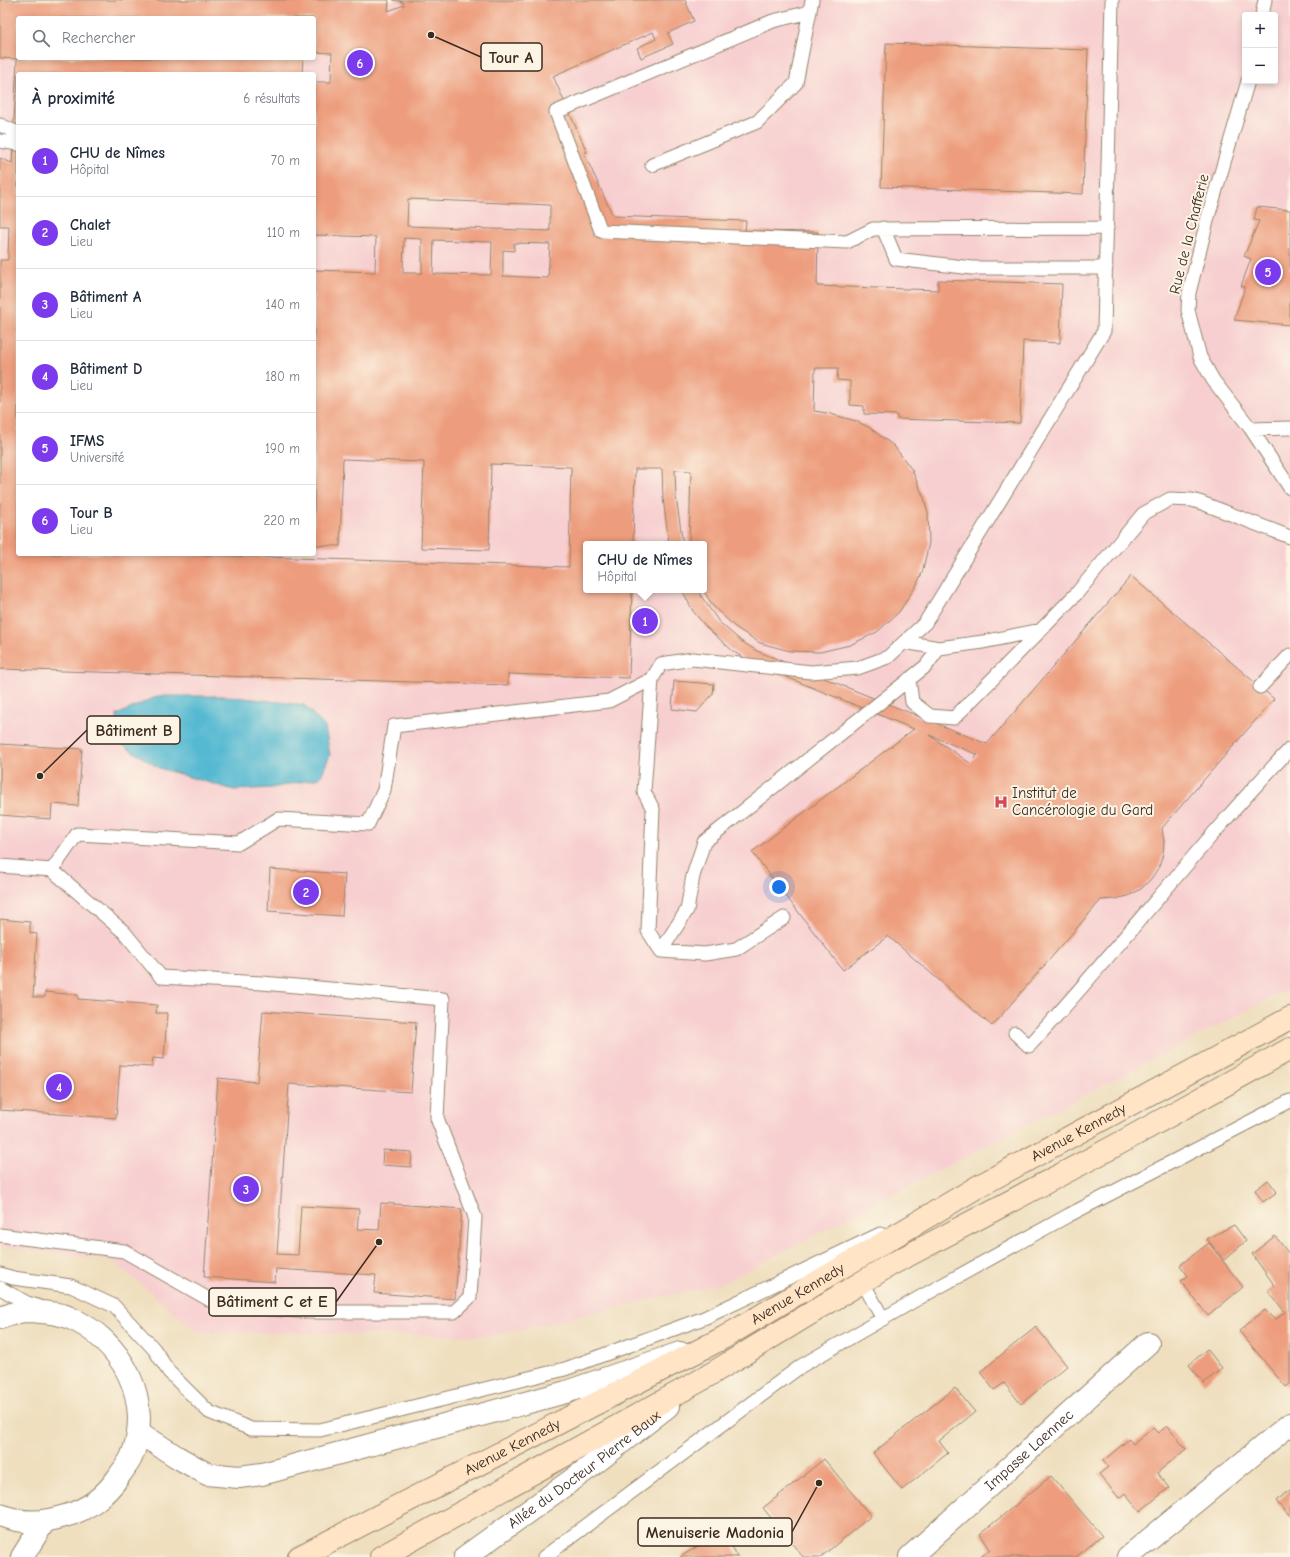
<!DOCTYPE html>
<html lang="fr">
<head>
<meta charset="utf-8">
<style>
  :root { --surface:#fff; --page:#f2f2f3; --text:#1f2937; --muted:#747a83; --line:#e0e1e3; --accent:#7c3aed }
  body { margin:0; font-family:"Comic Neue",sans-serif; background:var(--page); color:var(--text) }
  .controls { position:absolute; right:12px; top:12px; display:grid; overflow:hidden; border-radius:4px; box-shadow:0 2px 6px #0003 }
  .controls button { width:36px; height:36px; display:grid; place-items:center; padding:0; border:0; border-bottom:1px solid var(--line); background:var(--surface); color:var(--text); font:20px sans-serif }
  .you { position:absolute; left:779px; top:887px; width:14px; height:14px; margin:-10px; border:3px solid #fff; border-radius:50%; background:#1a73e8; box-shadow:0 0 0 6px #1a73e833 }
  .badge { display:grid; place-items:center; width:26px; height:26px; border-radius:50%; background:var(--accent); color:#fff; font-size:13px; font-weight:700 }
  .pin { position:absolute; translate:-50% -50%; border:2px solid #fff; box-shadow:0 1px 4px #0006 }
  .popup { position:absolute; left:583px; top:541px; width:124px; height:52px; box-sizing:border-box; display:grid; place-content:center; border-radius:4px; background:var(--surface); filter:drop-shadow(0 1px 3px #0005); font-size:13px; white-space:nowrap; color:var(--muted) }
  .popup b { font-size:15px; color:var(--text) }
  .popup::after { content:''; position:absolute; left:50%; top:100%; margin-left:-8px; border:8px solid transparent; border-top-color:var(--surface) }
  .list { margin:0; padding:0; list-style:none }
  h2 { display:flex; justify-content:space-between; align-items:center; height:52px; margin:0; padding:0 16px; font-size:17px }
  h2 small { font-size:13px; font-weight:400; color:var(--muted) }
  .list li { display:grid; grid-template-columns:26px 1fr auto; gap:12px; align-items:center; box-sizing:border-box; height:72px; padding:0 16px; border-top:1px solid var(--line) }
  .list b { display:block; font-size:15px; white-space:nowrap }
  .list p { margin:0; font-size:13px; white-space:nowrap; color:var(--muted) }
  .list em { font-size:13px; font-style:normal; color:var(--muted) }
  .icon { flex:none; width:22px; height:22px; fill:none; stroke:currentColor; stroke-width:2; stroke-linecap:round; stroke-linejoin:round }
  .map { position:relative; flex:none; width:1290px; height:1557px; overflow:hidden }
  .search { position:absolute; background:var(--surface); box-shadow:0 2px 6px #0003; left:16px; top:16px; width:300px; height:44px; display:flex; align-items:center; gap:10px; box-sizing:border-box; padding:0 14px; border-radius:4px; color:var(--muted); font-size:15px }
  .panel { position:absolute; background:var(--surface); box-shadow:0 2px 6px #0003; left:16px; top:72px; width:300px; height:484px; border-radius:4px }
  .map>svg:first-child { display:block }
  .built { fill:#f7cfd0; fill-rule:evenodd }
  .water { fill:#54b9d2; stroke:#487278 }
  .building { fill:#ed9d7d; fill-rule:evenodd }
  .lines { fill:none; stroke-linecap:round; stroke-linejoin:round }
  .lane-casing { stroke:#95846e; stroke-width:15 }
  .street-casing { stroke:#95846e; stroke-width:24 }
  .secondary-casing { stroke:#95846e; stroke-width:24 }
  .lane { stroke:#fff; stroke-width:13 }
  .street { stroke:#fff; stroke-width:22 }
  .secondary { stroke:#ffe4c6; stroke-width:22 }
  .labels { text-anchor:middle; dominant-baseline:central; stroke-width:4; stroke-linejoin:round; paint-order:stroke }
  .street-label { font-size:15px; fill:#3b2a1e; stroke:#fcf5e5 }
  .poi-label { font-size:15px; fill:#3b2a1e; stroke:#fcf5e5; text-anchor:start }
  .leader { fill:none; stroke:#3b2a1e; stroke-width:1.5 }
  .callout-dot { fill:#3b2a1e; stroke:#fcf5e5; stroke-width:1.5 }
  .callout { fill:#fcf5e5; stroke:#3b2a1e; stroke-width:1.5 }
  .callout-label { font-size:16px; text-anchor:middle; font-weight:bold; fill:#3b2a1e }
</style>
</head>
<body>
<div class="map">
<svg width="1290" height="1557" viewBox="0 0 1290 1557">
  <rect width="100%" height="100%" fill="#fcf5e5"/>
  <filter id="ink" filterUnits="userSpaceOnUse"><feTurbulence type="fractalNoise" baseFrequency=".025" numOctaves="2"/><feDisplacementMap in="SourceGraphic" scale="8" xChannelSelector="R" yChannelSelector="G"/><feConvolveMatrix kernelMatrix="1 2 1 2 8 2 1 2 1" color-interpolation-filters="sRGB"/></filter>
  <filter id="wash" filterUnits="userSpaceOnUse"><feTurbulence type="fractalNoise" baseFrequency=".012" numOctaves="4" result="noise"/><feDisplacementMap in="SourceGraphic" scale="16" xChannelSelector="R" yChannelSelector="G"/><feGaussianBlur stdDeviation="0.9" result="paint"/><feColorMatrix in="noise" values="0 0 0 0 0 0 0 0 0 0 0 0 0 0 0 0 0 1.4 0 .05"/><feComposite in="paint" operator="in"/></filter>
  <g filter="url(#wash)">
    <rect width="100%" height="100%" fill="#efdfbf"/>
    <path class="built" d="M 0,0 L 1290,0 L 1290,988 L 723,1283 L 491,1336 L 198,1332 L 113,1261 L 0,1246 ZM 1245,15 L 1275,15 L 1275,81 L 1245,81 ZM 18,18 L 314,18 L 314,58 L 18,58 ZM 18,74 L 314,74 L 314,554 L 18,554 ZM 586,544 L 704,544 L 704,590 L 586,590 Z"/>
    <path class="water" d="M 158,696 L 227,696 L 304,705 L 325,727 L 330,755 L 320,778 L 271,788 L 234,790 L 159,768 L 118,742 L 117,715 Z"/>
    <g id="blocks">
      <path class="building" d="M 0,0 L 389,0 L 388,11 L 404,5 L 403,2 L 393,0 L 685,0 L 694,21 L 668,33 L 673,44 L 641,58 L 637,48 L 656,39 L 653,32 L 553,76 L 587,152 L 584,153 L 613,216 L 746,221 L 745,231 L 818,232 L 817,286 L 938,290 L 938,280 L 1062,284 L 1060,343 L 1023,341 L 1020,423 L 897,419 L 897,415 L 864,414 L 864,406 L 850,405 L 850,381 L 837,380 L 838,368 L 815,368 L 814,411 L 827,413 L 856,421 L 870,428 L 894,446 L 912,470 L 924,498 L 928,513 L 929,543 L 922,573 L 916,586 L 899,612 L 877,632 L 850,645 L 820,652 L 790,651 L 760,643 L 735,627 L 713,606 L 703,590 L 704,544 L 689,544 L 691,471 L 675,470 L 676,497 L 683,544 L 669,544 L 663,498 L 662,469 L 635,469 L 633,544 L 586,544 L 586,590 L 632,590 L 629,678 L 508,674 L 508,685 L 0,669 L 0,260 L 8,260 L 9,226 L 0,226 L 0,158 L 12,163 L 17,59 L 0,58 ZM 18,18 L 314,18 L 314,52 L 332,53 L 331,82 L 314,82 L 314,235 L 376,237 L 375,272 L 314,270 L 314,545 L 340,546 L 343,459 L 424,462 L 421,548 L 489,550 L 491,464 L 571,467 L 569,567 L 172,554 L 18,554 L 18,74 L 302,74 L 303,58 L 18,58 ZM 408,199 L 550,205 L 550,231 L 407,226 ZM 404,238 L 422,239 L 422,273 L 403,273 ZM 434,240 L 492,242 L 491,275 L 433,274 ZM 514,243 L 550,244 L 548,278 L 503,276 L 503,250 L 514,251 Z
        M 886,43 L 1088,50 L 1083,194 L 881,187 Z
        M 1257,207 L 1290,210 L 1290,325 L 1234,320 L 1245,287 L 1241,286 L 1251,259 L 1244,256 L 1259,221 L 1254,220 Z
        M 1131,576 L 1274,699 L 1162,828 L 1164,841 L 1163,854 L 1159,867 L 1151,879 L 1141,889 L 1128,896 L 1114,899 L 1101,900 L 992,1026 L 888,936 L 843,970 L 752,852 L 914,729 L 752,663 L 734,652 L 706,627 L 693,611 L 682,590 L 697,590 L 719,622 L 741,641 L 757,651 L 987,744 ZM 929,735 L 978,755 L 970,763 Z
        M 674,681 L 714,684 L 713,694 L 697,712 L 672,709 Z
        M 0,744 L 82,749 L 78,806 L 52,804 L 51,819 L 0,815 Z
        M 270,869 L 345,874 L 342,916 L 268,911 Z
        M 0,919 L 30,922 L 30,933 L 37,934 L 33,997 L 45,997 L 45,992 L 78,995 L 78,999 L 157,1005 L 156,1013 L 167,1013 L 164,1059 L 153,1058 L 152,1067 L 120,1065 L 116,1118 L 0,1110 Z
        M 263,1011 L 416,1022 L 411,1092 L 289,1084 L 277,1254 L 298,1255 L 301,1206 L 359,1209 L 357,1229 L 379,1230 L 381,1203 L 462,1209 L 455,1299 L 374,1293 L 376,1275 L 276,1269 L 275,1282 L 204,1277 L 218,1078 L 257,1082 Z
        M 383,1150 L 412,1152 L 411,1167 L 382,1165 Z
        M 1268,1180 L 1277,1192 L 1263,1202 L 1255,1190 Z
        M 1234,1225 L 1246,1241 L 1224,1260 L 1207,1239 Z
        M 1275,1236 L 1290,1255 L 1290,1384 L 1286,1387 L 1239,1331 L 1265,1310 L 1275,1320 L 1285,1312 L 1268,1291 L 1275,1286 L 1252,1254 Z
        M 1209,1243 L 1243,1287 L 1208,1316 L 1181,1281 L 1188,1276 L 1180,1265 Z
        M 1036,1327 L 1067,1366 L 1021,1404 L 1004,1383 L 994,1390 L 980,1372 Z
        M 1207,1349 L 1222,1368 L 1204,1383 L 1189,1365 Z
        M 955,1388 L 975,1412 L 939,1441 L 948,1453 L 902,1490 L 873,1453 Z
        M 1167,1426 L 1186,1449 L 1157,1473 L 1169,1488 L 1140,1511 L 1125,1493 L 1119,1498 L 1099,1474 L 1108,1467 L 1103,1461 L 1129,1439 L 1133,1444 L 1153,1428 L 1158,1433 Z
        M 824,1459 L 871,1516 L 821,1557 L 803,1557 L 763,1508 Z
        M 1051,1476 L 1102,1536 L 1076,1557 L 981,1557 L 990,1549 L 980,1534 Z
        M 1290,1490 L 1290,1517 L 1276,1501 Z
        M 723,1531 L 738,1557 L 680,1557 Z"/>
    </g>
  </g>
  <g filter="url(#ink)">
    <use href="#blocks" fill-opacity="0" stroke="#95846e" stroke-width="1"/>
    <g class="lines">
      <defs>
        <path id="lane" d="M 810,12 L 773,21 L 556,112 L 601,231 L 847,242 L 873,229 L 1107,228
          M 1262,15 L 1265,0
          M 1248,81 L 1208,217 L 1189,293 L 1188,310 L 1200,357 L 1213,380 L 1251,429 L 1290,488
          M 0,125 L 18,133
          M 0,141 L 18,144
          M 652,165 L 757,122 L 796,83 L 812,0
          M 883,228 L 896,259 L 972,268 L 1106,268
          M 1251,429 L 1290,428
          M 904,642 L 939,648 L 983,642 L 1041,630 L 1077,593 L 1143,514 L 1170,499 L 1192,500 L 1202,503 L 1290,537
          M 939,648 L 926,666 L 704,842 L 693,876 L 687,910 L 661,951 L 648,931 L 653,809 L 644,792 L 652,679 L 661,664 L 693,659 L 811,672 L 858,668 L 888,657 L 925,623 L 1104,331 L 1112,0
          M 909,679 L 912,702 L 930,716 L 954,718 L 1041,630
          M 1260,687 L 1290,655
          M 0,866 L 52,870 L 124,932 L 161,977 L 262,983 L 443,999 L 437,1118 L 475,1217 L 470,1297 L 454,1312 L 309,1312 L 219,1305 L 124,1251 L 0,1235
          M 52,870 L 77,834 L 239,843 L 278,819 L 368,824 L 384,790 L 394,726 L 609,701 L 652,679
          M 661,951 L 705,954 L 736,949 L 784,918
          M 1015,1033 L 1029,1046 C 1119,949 1199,844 1290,749
          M 0,1274 L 13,1278 L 71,1286 L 114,1306 L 154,1349 L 169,1372 L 209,1412 L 251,1429 L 320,1430 L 565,1369 L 704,1318 L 880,1234
          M 862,1281 L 883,1319
          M 0,1288 L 27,1303 L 37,1306
          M 544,1557 L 801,1366 L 917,1299 L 1069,1215 L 1290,1101"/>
        <g id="street">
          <path d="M 0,1318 C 7,1316 16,1312 23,1311 C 34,1311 59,1313 68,1317 C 122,1339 155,1402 131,1458 C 128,1464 123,1470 119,1476 C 106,1495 87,1510 65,1516 C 42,1523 23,1524 0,1515"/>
          <path d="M 138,1432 L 177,1457 L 207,1474 L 239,1477 L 262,1474 L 566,1392 L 680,1353"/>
          <path d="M 22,1557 L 44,1522"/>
          <path id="s1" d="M 465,1557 L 590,1467 L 668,1406"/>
          <path id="s2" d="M 910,1557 L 1148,1343"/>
          <path d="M 1128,1557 L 1290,1424"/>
        </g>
        <g id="secondary">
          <path id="s3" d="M 299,1557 L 723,1338 L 979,1186 L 1290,1018"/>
          <path d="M 381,1557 L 701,1380 L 890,1265 L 1111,1148 L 1290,1049"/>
        </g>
      </defs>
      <use href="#lane" class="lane-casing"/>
      <use href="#street" class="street-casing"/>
      <use href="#secondary" class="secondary-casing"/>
      <use href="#lane" class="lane"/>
      <use href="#street" class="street"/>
      <use href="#secondary" class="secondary"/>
    </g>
  </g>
  <defs>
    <symbol id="hospital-bare" viewBox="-9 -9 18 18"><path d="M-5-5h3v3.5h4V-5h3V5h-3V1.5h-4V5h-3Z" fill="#d1495b" stroke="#fcf5e5" stroke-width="2.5" paint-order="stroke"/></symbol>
  </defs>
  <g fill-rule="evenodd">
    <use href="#hospital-bare" x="991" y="792" width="20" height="20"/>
  </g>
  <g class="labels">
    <g class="street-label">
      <text transform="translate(1189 234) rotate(-76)">Rue de la Chafferie</text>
      <text stroke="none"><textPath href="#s3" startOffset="888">Avenue Kennedy</textPath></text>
      <text stroke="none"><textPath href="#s3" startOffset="564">Avenue Kennedy</textPath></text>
      <text stroke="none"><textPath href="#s3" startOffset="240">Avenue Kennedy</textPath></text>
      <text stroke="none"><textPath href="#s2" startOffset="160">Impasse Laennec</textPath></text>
      <text stroke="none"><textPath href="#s1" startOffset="148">Allée du Docteur Pierre Baux</textPath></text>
    </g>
    <g class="poi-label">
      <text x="1012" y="793">Institut de<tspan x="1012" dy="17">Cancérologie du Gard</tspan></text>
    </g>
  </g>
  <path class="leader" d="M431 35L481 57M40 776L87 730M379 1242L336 1302M819 1483L792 1532"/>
  <g class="callout-dot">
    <circle cx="431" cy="35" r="4"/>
    <circle cx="40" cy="776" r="4"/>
    <circle cx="379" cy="1242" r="4"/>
    <circle cx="819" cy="1483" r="4"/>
  </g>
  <g class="callout">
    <rect x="481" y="43" width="61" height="28" rx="4"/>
    <rect x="87" y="716" width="93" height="28" rx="4"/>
    <rect x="209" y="1288" width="127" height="28" rx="4"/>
    <rect x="638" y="1518" width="154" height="28" rx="4"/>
  </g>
  <g class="callout-label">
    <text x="511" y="63">Tour A</text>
    <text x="134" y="736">Bâtiment B</text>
    <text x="272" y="1307">Bâtiment C et E</text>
    <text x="715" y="1538">Menuiserie Madonia</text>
  </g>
</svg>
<div class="controls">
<button>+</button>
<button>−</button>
</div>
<div class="you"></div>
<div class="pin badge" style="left:645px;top:621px">1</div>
<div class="popup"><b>CHU de Nîmes</b>Hôpital</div>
<div class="pin badge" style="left:306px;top:892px">2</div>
<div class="pin badge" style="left:246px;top:1189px">3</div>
<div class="pin badge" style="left:59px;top:1087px">4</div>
<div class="pin badge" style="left:1268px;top:272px">5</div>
<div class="pin badge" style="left:360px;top:63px">6</div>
<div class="search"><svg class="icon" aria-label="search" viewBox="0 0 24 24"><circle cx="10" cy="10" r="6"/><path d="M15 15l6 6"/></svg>Rechercher</div>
<section class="panel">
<h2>À proximité<small>6 résultats</small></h2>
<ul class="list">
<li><span class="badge">1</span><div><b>CHU de Nîmes</b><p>Hôpital</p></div><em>70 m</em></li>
<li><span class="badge">2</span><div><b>Chalet</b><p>Lieu</p></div><em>110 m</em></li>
<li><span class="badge">3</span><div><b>Bâtiment A</b><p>Lieu</p></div><em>140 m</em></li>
<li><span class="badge">4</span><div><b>Bâtiment D</b><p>Lieu</p></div><em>180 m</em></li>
<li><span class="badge">5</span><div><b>IFMS</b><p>Université</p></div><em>190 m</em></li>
<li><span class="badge">6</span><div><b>Tour B</b><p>Lieu</p></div><em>220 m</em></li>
</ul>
</section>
</div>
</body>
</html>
